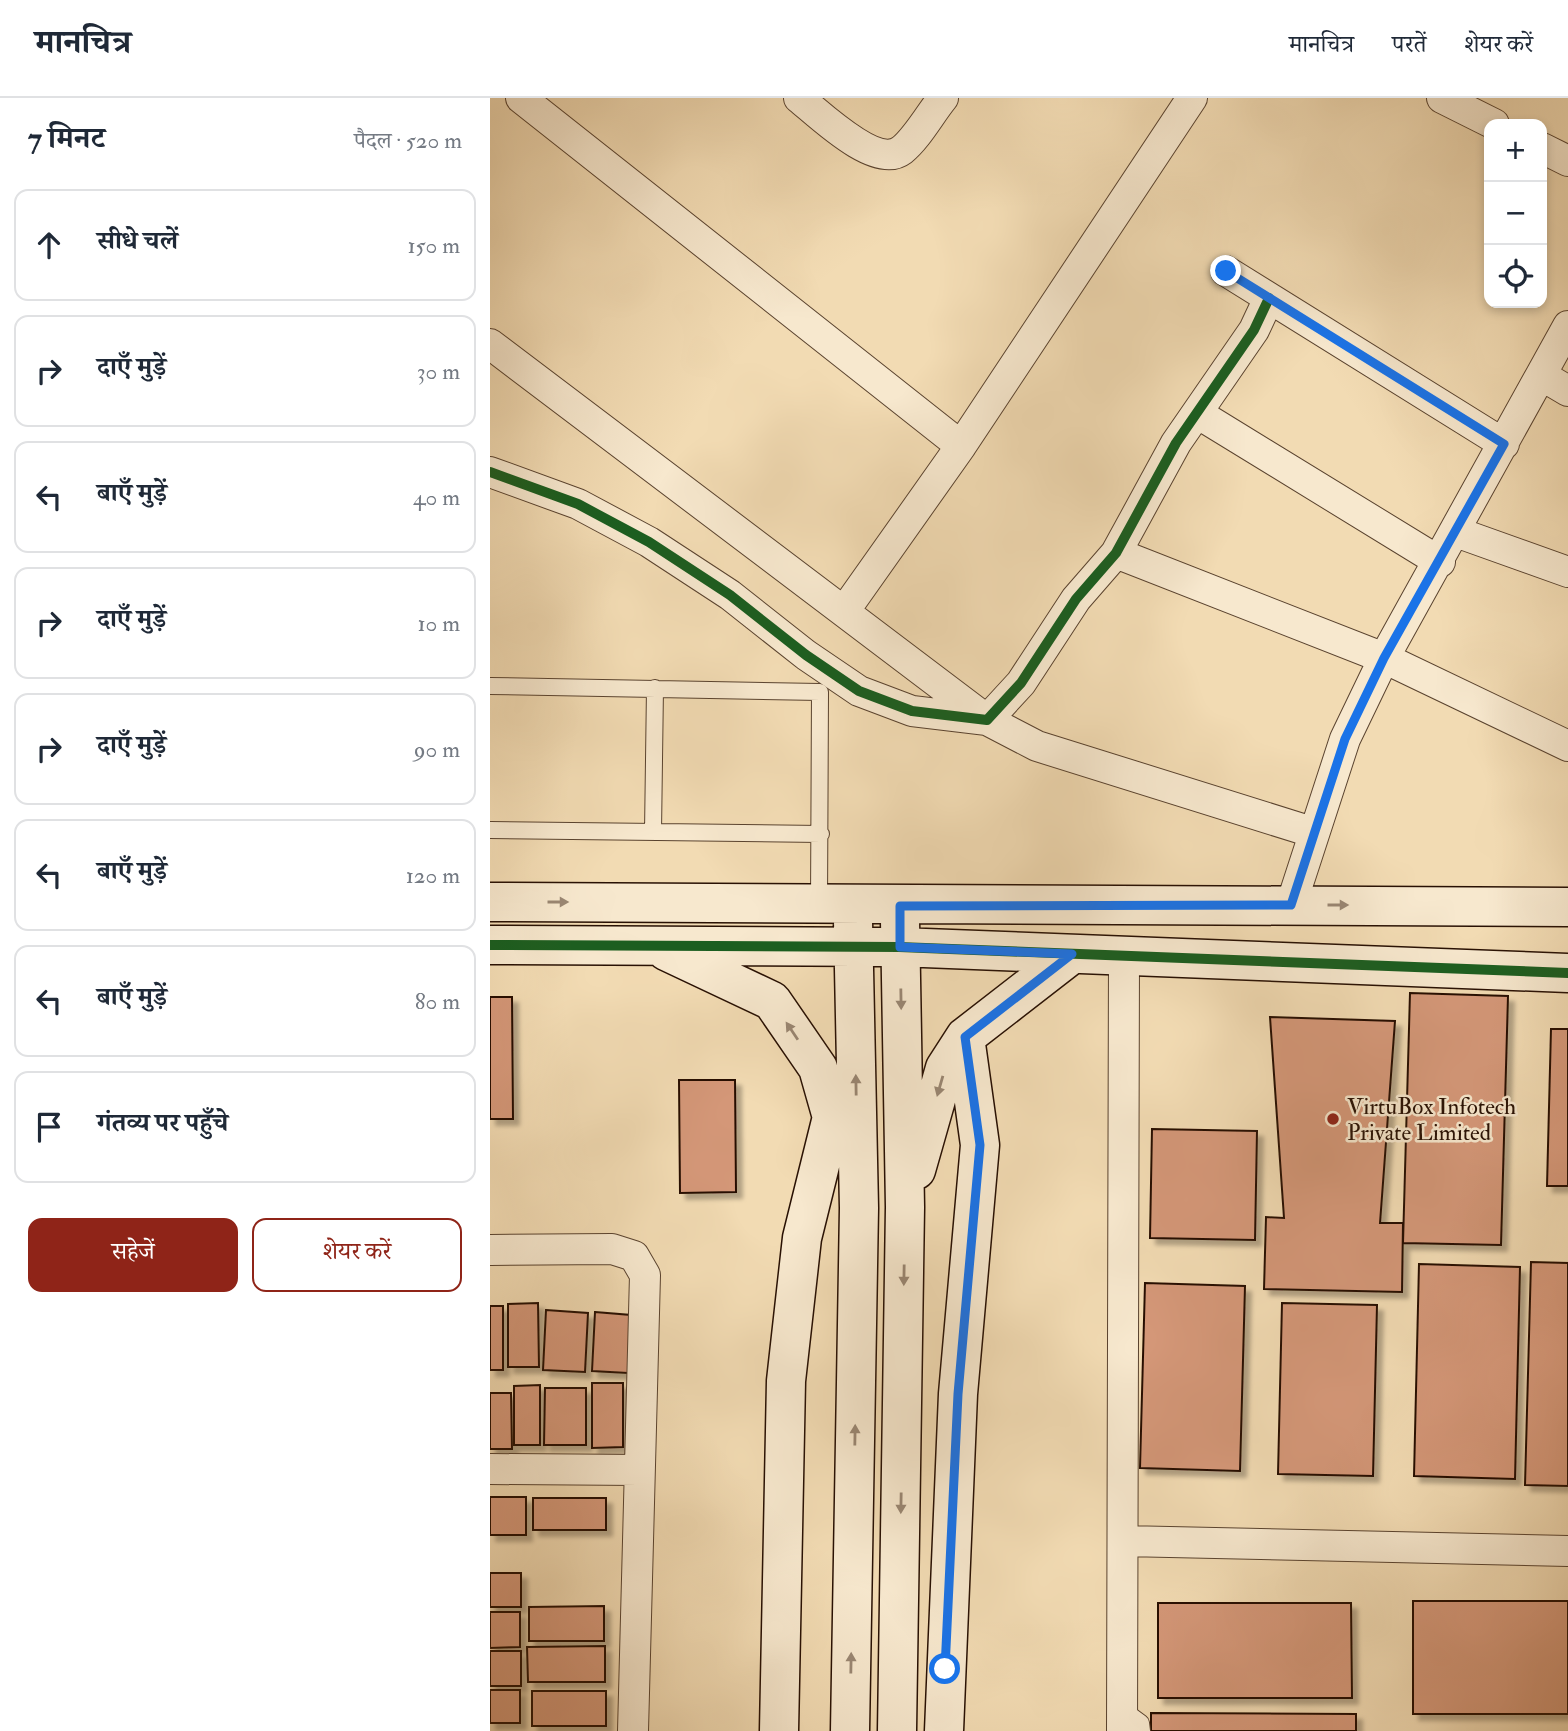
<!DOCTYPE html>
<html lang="hi">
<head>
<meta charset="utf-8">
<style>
  :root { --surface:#fff; --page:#f6f6f7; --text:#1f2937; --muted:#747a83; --line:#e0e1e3; --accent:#8f2418 }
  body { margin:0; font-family:"IM FELL Double Pica","Noto Serif Devanagari",serif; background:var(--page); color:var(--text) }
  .controls { position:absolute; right:21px; top:21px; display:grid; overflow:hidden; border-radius:14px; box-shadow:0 4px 10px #0003 }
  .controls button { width:63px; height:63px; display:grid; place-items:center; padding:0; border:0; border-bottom:2px solid var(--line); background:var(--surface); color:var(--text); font:35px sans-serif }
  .stop { position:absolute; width:21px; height:21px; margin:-16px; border:5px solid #1a73e8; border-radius:50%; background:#fff }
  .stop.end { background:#1a73e8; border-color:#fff; box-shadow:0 2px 7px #0008 }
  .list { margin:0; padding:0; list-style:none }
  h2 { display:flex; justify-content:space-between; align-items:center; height:91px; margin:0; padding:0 28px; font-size:30px }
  h2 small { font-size:23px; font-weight:400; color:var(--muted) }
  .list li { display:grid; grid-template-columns:46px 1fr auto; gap:21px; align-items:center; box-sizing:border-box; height:112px; margin:0 14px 14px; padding:0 14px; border:2px solid var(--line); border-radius:14px }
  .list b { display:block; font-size:26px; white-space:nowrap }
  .list em { font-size:23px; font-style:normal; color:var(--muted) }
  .actions { display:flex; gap:14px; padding:21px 28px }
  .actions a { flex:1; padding:16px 0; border:2px solid var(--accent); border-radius:14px; text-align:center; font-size:24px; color:var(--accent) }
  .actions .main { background:var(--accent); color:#fff }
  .icon { flex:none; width:38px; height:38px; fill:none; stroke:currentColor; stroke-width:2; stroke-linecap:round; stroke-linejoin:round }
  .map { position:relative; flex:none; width:1078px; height:1633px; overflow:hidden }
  header { display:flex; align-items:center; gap:42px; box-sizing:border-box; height:98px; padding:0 35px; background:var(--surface); border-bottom:2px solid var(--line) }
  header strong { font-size:33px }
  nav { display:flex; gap:38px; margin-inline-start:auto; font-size:24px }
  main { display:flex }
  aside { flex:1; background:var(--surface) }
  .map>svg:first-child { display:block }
  .building { fill:#d49778; stroke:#281003; stroke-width:2; filter:url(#shadow) }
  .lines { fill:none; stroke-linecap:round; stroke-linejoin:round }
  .lane-casing { stroke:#5a432f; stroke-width:18 }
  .street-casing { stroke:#5a432f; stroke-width:32 }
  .secondary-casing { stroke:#281003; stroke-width:41 }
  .lane { stroke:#f7e8ce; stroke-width:16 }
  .street { stroke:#f7e8ce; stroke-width:30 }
  .secondary { stroke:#f7e8ce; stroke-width:38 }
  .cycleway-casing { stroke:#f7e8ce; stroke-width:15 }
  .cycleway { stroke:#1b5e20; stroke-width:10 }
  .oneway { fill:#9a8773 }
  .route { stroke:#1a73e8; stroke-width:9 }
  .poi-dot { fill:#8f2418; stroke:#f7e8ce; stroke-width:2.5 }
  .labels { text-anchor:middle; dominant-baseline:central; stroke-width:5; stroke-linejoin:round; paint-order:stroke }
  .poi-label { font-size:23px; fill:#281003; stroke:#f7e8ce; text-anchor:start }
</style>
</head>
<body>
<header>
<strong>मानचित्र</strong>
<nav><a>मानचित्र</a><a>परतें</a><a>शेयर करें</a></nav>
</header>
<main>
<aside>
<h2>7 मिनट<small>पैदल · 520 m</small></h2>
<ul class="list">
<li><svg class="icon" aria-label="ahead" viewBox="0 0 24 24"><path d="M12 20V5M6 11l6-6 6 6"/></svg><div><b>सीधे चलें</b></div><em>150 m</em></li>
<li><svg class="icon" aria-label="right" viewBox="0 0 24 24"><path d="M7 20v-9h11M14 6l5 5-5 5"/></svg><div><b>दाएँ मुड़ें</b></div><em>30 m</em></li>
<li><svg class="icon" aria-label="left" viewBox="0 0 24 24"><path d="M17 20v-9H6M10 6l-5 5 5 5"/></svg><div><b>बाएँ मुड़ें</b></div><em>40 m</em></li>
<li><svg class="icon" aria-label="right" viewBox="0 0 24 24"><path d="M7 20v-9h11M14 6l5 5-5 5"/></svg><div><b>दाएँ मुड़ें</b></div><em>10 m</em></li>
<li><svg class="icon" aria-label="right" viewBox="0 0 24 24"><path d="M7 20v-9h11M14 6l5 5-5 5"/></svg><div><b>दाएँ मुड़ें</b></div><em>90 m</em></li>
<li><svg class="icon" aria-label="left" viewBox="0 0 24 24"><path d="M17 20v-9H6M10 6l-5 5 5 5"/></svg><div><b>बाएँ मुड़ें</b></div><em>120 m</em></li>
<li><svg class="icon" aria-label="left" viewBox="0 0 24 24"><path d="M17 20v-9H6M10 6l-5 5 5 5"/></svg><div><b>बाएँ मुड़ें</b></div><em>80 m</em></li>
<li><svg class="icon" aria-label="arrive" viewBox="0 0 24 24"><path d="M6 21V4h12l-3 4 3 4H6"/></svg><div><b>गंतव्य पर पहुँचे</b></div></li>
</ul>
<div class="actions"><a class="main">सहेजें</a><a>शेयर करें</a></div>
</aside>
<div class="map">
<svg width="1078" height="1633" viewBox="0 0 1078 1633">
  <defs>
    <filter id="shadow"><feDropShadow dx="6" dy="6" stdDeviation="2" flood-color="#0004"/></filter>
  </defs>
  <rect width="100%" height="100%" fill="#f2dbb3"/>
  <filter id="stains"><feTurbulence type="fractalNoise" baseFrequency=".00286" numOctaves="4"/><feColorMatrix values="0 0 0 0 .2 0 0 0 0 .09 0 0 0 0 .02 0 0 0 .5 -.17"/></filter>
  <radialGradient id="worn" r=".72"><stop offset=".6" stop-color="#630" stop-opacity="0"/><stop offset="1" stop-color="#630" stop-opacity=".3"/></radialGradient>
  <path class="building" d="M 920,895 L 1018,898 L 1011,1147 L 913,1145 Z
    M 0,899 L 22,899 L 23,1021 L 0,1021 Z
    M 780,919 L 905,923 L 890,1125 L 913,1125 L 912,1194 L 774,1191 L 776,1119 L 794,1120 Z
    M 1061,931 L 1078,931 L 1078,1088 L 1057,1088 Z
    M 189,982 L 245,982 L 246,1094 L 190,1095 Z
    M 662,1031 L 767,1033 L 765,1142 L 660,1140 Z
    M 1041,1164 L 1078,1165 L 1078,1388 L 1035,1387 Z
    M 929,1166 L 1030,1169 L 1025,1381 L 924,1378 Z
    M 655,1185 L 755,1188 L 750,1373 L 650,1370 Z
    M 48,1205 L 49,1269 L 18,1269 L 18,1206 Z
    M 792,1205 L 887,1207 L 883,1378 L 788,1376 Z
    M 0,1208 L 13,1208 L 13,1272 L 0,1272 Z
    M 56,1212 L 98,1215 L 95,1274 L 53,1272 Z
    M 105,1214 L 141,1217 L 138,1275 L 102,1273 Z
    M 102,1285 L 133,1285 L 133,1349 L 102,1350 Z
    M 50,1287 L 50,1347 L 24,1347 L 24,1288 Z
    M 55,1290 L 96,1290 L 96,1347 L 54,1347 Z
    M 0,1295 L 21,1295 L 22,1351 L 0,1351 Z
    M 0,1399 L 36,1399 L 36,1437 L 0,1437 Z
    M 43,1400 L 116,1400 L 116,1432 L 43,1432 Z
    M 0,1475 L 31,1475 L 31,1509 L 0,1509 Z
    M 923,1503 L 1078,1503 L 1078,1616 L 923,1616 Z
    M 668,1505 L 861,1505 L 862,1600 L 668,1600 Z
    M 114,1508 L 114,1543 L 39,1543 L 39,1509 Z
    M 0,1514 L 30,1514 L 30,1549 L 0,1550 Z
    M 115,1548 L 115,1584 L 38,1584 L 37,1549 Z
    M 0,1553 L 31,1553 L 31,1588 L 0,1588 Z
    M 0,1592 L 30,1592 L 30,1625 L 0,1625 Z
    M 42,1593 L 116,1593 L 116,1628 L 42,1628 Z
    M 661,1615 L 866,1616 L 866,1633 L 661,1633 Z"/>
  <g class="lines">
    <defs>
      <path id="lane" d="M 0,588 L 330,594 L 329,806
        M 0,732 L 331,736
        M 163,734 L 165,590
        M 632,1611 L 651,1625 L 652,1633"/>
      <path id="street" d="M 31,0 L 471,348
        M 309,0 C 329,16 386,72 412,52 C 427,40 440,16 453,0
        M 952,0 L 1004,26
        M 1052,50 L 1078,63
        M 736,173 L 1014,346
        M 0,246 L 497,622 L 547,648 L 822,734
        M 1051,277 L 1078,293
        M 707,315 L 950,464
        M 0,374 L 88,406 L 159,444 L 240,497 L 316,557 L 369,593 L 422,613 L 497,622 L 531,585 L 586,501 L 626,455 L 686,345 L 764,232 L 779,200
        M 966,434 L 1078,474
        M 626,455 L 894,560 L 1078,648
        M 355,512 L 471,348 L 702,0
        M 801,807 L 855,641 L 894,560 L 1078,228
        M 0,1152 L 122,1151 L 144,1158 L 155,1177 L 143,1633
        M 0,1371 L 149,1372
        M 634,1443 L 1078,1453
        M 632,1633 L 634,858"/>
      <path id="secondary" d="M 0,804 L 1078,809
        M 0,847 L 409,849 L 1078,875
        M 176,853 L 282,903 L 328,970 L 349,1044
        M 426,1072 L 455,970 L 475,939 L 582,856
        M 289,1633 L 296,1283 L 312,1140 L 342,1019
        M 360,1633 L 369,1110 L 363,823
        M 407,1633 L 415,1109 L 410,823
        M 454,1633 L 468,1296 L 490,1047 L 475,939"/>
    </defs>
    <use href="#lane" class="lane-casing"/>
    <use href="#street" class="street-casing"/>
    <use href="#secondary" class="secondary-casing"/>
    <use href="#lane" class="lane"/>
    <use href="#street" class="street"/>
    <use href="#secondary" class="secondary"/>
    <defs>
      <path id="cycleway" d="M 0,374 L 88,406 L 159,444 L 240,497 L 316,557 L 369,593 L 422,613 L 497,622 L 531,585 L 586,501 L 626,455 L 686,345 L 764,232 L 779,200
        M 0,847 L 409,849 L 1078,875"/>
    </defs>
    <use href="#cycleway" class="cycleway-casing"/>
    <use href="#cycleway" class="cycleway"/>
  </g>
  <defs><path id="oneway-solid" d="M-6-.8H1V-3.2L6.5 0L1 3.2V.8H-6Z" transform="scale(1.75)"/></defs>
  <g class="oneway">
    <use href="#oneway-solid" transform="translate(68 804)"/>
    <use href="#oneway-solid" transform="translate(848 807)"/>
    <use href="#oneway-solid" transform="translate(411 901) rotate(89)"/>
    <use href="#oneway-solid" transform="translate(302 933) rotate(-124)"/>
    <use href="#oneway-solid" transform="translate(366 987) rotate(-91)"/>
    <use href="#oneway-solid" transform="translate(450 988) rotate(106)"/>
    <use href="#oneway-solid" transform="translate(414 1177) rotate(91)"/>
    <use href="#oneway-solid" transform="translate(365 1337) rotate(-89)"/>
    <use href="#oneway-solid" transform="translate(411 1405) rotate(91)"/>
    <use href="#oneway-solid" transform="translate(361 1565) rotate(-89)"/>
  </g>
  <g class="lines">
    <path class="route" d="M 455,1571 L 468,1296 L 490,1047 L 475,939 L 582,856 L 410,849 L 410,808 L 801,807 L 855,641 L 894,560 L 1014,346 L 736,173"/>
  </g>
  <circle class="poi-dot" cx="843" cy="1021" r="7"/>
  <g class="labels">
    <g class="poi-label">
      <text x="857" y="1008">VirtuBox Infotech<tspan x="857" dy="26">Private Limited</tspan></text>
    </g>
  </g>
  <rect width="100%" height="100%" filter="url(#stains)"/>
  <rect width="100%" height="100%" fill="url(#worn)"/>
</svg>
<div class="controls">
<button>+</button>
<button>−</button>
<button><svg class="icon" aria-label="locate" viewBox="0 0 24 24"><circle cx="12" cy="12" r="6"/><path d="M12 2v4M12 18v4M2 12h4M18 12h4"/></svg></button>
</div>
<div class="stop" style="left:455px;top:1571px"></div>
<div class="stop end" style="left:736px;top:173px"></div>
</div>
</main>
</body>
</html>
